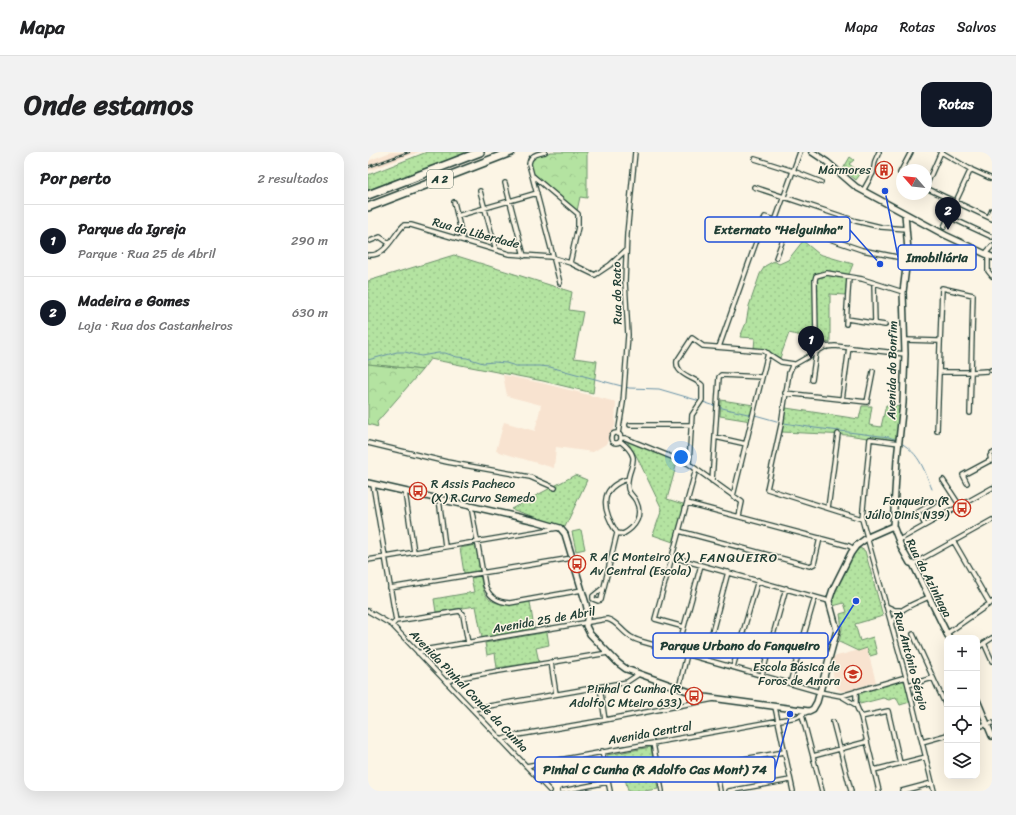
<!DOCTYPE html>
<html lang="pt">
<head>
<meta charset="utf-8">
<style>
  :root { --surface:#fff; --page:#f2f2f2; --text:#202124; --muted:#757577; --line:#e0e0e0; --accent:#111827 }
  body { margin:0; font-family:Sriracha,sans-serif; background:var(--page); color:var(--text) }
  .controls { position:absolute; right:12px; bottom:12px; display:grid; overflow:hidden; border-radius:8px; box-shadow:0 4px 16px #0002 }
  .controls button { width:36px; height:36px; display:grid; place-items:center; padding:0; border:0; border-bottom:1px solid var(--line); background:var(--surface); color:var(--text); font:20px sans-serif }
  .compass { position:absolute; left:528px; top:12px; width:36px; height:36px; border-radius:50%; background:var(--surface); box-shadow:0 4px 16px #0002; rotate:298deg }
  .you { position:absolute; left:313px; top:305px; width:14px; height:14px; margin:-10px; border:3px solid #fff; border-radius:50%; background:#1a73e8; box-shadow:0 0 0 6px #1a73e833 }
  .badge { display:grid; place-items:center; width:26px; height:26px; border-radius:50%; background:var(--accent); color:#fff; font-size:13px; font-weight:700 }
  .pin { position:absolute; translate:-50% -33px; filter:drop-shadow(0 1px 2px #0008) }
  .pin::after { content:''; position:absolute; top:21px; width:14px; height:12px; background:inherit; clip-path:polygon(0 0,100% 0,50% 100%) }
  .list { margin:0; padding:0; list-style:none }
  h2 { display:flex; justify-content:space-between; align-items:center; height:52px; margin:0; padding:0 16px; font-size:17px }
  h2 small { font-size:13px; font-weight:400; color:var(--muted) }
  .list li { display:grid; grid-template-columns:26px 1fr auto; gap:12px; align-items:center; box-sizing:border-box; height:72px; padding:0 16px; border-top:1px solid var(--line) }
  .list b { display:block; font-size:15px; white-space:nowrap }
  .list p { margin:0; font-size:13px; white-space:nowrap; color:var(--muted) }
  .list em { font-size:13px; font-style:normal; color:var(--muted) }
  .icon { flex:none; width:22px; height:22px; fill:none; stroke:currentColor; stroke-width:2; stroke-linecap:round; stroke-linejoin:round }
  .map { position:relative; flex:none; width:624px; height:639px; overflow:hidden; border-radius:12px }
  header { display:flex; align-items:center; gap:24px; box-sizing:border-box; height:56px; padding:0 20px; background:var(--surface); border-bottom:1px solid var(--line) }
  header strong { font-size:19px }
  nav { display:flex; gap:22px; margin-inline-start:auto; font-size:14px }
  .intro { display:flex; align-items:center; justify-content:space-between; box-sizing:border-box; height:96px; padding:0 24px }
  h1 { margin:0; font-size:28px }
  .button { padding:10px 18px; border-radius:12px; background:var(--accent); color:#fff; font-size:14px; font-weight:700 }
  main { display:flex; gap:24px; padding:0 24px }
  aside { flex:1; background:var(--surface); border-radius:12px; box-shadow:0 4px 16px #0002 }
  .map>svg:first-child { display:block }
  .built { fill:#f8e3d0 }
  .grass { fill:url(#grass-dots); stroke:#6a906a }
  .forest { fill:url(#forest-crowns); stroke:#6a906a }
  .pitch { fill:#b4e3a1; stroke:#6a906a }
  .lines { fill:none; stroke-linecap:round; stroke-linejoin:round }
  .stream { stroke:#6691a7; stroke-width:1 }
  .street-casing { stroke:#1f3d34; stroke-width:6 }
  .secondary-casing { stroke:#1f3d34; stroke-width:8 }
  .highway-casing { stroke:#1f3d34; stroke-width:10 }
  .street { stroke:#fcf5e5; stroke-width:3.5 }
  .secondary { stroke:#fcf5e5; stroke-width:5 }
  .highway { stroke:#fcf5e5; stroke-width:7 }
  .rail-casing { stroke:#1f3d34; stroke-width:2.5 }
  .rail { stroke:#fcf5e5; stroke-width:1; stroke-dasharray:3; stroke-linecap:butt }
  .labels { text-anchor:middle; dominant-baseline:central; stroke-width:3; stroke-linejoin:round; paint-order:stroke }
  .shield { fill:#fcf5e5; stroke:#617469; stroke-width:1 }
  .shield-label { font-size:11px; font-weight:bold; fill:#1f3d34 }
  .poi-label { font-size:12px; fill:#1f3d34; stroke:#fcf5e5; text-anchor:end }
  .street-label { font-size:12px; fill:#1f3d34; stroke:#fcf5e5 }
  .neighbourhood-label { font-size:13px; letter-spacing:1px; fill:#1f3d34; stroke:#fcf5e5 }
  .leader { fill:none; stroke:#1d4ed8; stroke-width:1.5 }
  .callout-dot { fill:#1d4ed8; stroke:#fcf5e5; stroke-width:1.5 }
  .callout { fill:#fcf5e5; stroke:#1d4ed8; stroke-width:1.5 }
  .callout-label { font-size:13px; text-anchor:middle; font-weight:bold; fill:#1f3d34 }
</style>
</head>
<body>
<header>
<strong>Mapa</strong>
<nav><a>Mapa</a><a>Rotas</a><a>Salvos</a></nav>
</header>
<div class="intro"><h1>Onde estamos</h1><a class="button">Rotas</a></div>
<main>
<aside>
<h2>Por perto<small>2 resultados</small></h2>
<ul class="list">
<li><span class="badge">1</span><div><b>Parque da Igreja</b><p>Parque · Rua 25 de Abril</p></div><em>290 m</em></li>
<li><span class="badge">2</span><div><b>Madeira e Gomes</b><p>Loja · Rua dos Castanheiros</p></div><em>630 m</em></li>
</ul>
</aside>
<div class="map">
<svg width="624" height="639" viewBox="0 0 624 639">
  <defs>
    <pattern id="grass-dots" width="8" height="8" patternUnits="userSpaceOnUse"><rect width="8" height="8" fill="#b4e3a1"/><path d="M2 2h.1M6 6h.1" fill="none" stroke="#9ac48b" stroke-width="1.8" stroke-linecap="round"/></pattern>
    <pattern id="forest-crowns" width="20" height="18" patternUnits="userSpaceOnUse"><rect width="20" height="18" fill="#b4e3a1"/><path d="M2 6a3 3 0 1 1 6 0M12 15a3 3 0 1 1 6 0" fill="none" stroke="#9ac48b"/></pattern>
  </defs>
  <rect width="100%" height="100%" fill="#fcf5e5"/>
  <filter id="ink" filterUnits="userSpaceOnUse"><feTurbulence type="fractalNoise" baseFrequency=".025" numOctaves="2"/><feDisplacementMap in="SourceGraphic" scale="8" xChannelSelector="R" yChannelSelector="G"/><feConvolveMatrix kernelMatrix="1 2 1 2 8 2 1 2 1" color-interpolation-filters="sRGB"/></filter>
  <g filter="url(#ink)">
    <path class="built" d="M 23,0 L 51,0 L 0,19 L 0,9 Z
      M 135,223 L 174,231 L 248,250 L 247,274 L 238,292 L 225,300 L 188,295 L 186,316 L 128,299 L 136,270 L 167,279 L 173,253 L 139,244 Z
      M 499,496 L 508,530 L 479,539 L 473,539 L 468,535 L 463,513 L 465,505 Z"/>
    <path class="grass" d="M 59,0 L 102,0 L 0,38 L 0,23 Z
      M 482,5 L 486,8 L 481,12 L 493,21 L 488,28 L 475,17 Z
      M 435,89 L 451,102 L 485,112 L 479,127 L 477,143 L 462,142 L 462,191 L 421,181 L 412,206 L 397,197 L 386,196 L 387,186 L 372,185 L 378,171 L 381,154 L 392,122 L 397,114 L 406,109 L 411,112 L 420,108 Z
      M 86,103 L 204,140 L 201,158 L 215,160 L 206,206 L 229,209 L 225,241 L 175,229 L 62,207 L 54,218 L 0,212 L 0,129 Z
      M 353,248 L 386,253 L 383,269 L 352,264 Z
      M 518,253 L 533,255 L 531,291 L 480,283 L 414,280 L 418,256 L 491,267 L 494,254 L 504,254 L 501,273 L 513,275 Z
      M 257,286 L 310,307 L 299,347 L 318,353 L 308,391 L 285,383 L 294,357 L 269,305 Z
      M 207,323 L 219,328 L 197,375 L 143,357 Z
      M 108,393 L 112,419 L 96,421 L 92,396 Z
      M 492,396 L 497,399 L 515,464 L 487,472 L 492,489 L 505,485 L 509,502 L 502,504 L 499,496 L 490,499 L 471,490 L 474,477 L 472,462 L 479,460 L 476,451 L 465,454 C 465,452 464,450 464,447 C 465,438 484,401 492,396 Z
      M 112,424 C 114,429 114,435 116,440 C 124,457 147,452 162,450 L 166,477 L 114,486 L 108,454 L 68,460 L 66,447 L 106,440 L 103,426 Z
      M 179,480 L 181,493 L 168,496 L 171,510 L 129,516 L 127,501 L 119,503 L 117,491 Z
      M 533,528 L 537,530 L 542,550 L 532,553 L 528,545 L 521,548 L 515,546 L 492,552 L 491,541 Z
      M 283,595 L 290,637 L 276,639 L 260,639 L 257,626 L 244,628 L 239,603 Z"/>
    <path class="forest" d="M 183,0 L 219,0 L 219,46 L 212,45 L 209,59 L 165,22 L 163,12 L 165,6 Z
      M 0,212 L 54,218 L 9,270 L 10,275 L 0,272 Z"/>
    <path class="pitch" d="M 213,378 L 217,397 L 208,399 L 204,380 Z"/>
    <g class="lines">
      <path class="stream" d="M 0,208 L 29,200 L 37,200 L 53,204 L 70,201 L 77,201 L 89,205 L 99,206 L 115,211 L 126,210 L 138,211 L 148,214 L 171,214 L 182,215 L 261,236 L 291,237 L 332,249
        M 335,250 L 347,254
        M 350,255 L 384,263
        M 387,263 L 412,270
        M 416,271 L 447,276 L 521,285 L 529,288
        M 533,291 C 552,302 556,318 564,337"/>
      <defs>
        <path id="street" d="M 177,0 C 169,2 162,3 161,12 L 192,131
          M 573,0 L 602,17 L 624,27
          M 387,7 L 425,19 L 453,30
          M 532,21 L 543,0
          M 165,24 L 210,62 L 210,75 L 202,111
          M 137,31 L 156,104
          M 558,34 L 573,0
          M 386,35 L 488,69 L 513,75 L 538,77
          M 558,36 L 624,67
          M 112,39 L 128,98
          M 495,39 L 505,21 L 507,9 L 511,0
          M 86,50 L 95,88
          M 89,64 L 169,41
          M 581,65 L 624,85
          M 621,65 L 624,58
          M 407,69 L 432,0
          M 576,75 L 603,17
          M 2,89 L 12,85 L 21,91
          M 617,102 L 624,94
          M 0,103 C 18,105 25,83 36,73 L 43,73 L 141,102 L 183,105 L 202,111 L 227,123 L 242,113 L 258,98
          M 620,103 L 620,119 L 624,124
          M 408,106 L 420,74
          M 506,131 L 507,172
          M 479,167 L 517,173
          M 478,172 L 481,125
          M 537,188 L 571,189
          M 351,195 L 397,65 L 494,98 L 539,107
          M 459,195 L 448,186 L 447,128 L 448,124 L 459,121 L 494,127 L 535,140
          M 623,218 L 624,218
          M 571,220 L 603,220 L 619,219
          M 444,228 L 448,200
          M 417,241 L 499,250 L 505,219
          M 474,248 L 481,195
          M 262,273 L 324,273
          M 569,279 L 574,136 L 605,143 L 602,261
          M243 286a5 5 0 1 1 10 0a5 5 0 1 1-10 0Z
          M 250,282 L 255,251 L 260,183 L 257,129 L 259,82 L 267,0
          M 347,285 L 378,292
          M 253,286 L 257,286 L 321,312 L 374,350 L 371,364
          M 0,291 L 79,310 L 162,325 L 187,336
          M 531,291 L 502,287 L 494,367 L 538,525 L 566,639
          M 623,309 L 622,304 L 624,301
          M 321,312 L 324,263 L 334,248 L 334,233 C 326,225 307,223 309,209 L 324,186 L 335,194 L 396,199 L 413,210 L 426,212
          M 575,328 L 592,354
          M 344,329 L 351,225 L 353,223 L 394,225
          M 599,331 L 595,323 L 623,308
          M 5,333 L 28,469 L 24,473
          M 37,340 L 46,400
          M 365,344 L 400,201
          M 71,347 L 77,394
          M 319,351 L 481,394 L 486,397
          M 103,354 L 117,433 C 121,445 129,450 142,451 L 214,438
          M 460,356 L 470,282
          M 494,367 L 399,337 L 413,273 L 421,221 L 424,214 L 457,195 L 467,194 L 537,202
          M 557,373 L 550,360 L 568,350
          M 311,379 L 442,414 L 446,412 L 452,386
          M 249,381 L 255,382 C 268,375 275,363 268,349 C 266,344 260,341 260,336 C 257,314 278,309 252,289
          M 531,388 L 624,336
          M 586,390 L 622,452
          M 304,405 L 461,449
          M 0,408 L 190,376
          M 545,412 L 624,368
          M 236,435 L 233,448 L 230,449 L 225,447 L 225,444 L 236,435 L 249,381 C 235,359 229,336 260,327
          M 22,436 L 204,406
          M 518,454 L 527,458 L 532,458
          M 0,459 L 24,473 L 182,639
          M 28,469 L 92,459 L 95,463 L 100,491
          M 523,472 C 530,456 546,452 561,445
          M 316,475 L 287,467 L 328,317
          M 545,482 L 579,556
          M 578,482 L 624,450
          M 616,491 L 624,509
          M 609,496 L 624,486
          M 309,500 L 333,413
          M 50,501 L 61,497 L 239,467 C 249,469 254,480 263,485 C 266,487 269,488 272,489 L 452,540 L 473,544 L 488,553
          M 337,507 L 360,420
          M 183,510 L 188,542
          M 365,515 L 390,428
          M 394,523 L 418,436
          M 78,530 L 86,527 L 119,521 L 240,501
          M 422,531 L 447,445
          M 540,533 L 565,526
          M 232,535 L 237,568
          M 311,536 L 319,502
          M 488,539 L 488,553 L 493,565 L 511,639
          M 473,544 L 538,525
          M 407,555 L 425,639
          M 104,557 L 259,530 L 271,522
          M 434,563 L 454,639
          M 493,565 L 520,559 L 532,611
          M 465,570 L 483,639
          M 609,575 L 624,571
          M 133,588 L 144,584 L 237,568 L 346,547
          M 554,590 L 579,583
          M 285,591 L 294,639
          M 234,599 L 242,639
          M 445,604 L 498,590
          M 347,611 L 352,639
          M 158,614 L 429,565 L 441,559
          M 506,618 L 558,605
          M 291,622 L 416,600
          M 194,639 L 240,630
          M 361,639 L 422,628
          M 534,639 L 564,631"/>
        <path id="secondary" d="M 444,0 L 459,10 L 488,35 L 577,83 L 624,105
          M 537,62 L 540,99 L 535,140 L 537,202 L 535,251 L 529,307 L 525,374 L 534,397 L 542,411 L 545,412 L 581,486
          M 0,331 L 168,369 L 192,376 L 197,382 L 218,452 L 220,461 L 218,474 L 222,482 L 250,511 L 258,517 L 336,545 L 441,559 L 445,557 L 449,550 L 469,478 L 461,449 L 465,437 L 483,401 L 488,394 L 500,385 L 525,374
          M 609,548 L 624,584"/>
        <path id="highway" d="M 0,43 L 112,0
          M 0,55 L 143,0"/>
      </defs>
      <use href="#street" class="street-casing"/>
      <use href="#secondary" class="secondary-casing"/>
      <use href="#highway" class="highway-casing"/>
      <use href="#street" class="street"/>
      <use href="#secondary" class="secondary"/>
      <use href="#highway" class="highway"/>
      <defs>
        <path id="rail" d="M 0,15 L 41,0"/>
      </defs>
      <use href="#rail" class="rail-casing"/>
      <use href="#rail" class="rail"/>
    </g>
  </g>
  <defs>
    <symbol id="building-ring" viewBox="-11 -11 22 22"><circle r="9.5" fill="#fcf5e5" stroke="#c8321e" stroke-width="1.5"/><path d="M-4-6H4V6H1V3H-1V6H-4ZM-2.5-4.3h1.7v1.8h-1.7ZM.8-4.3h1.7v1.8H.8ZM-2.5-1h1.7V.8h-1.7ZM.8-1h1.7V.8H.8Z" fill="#c8321e"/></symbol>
    <symbol id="bus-ring" viewBox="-11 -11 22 22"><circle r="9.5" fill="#fcf5e5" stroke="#c8321e" stroke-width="1.5"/><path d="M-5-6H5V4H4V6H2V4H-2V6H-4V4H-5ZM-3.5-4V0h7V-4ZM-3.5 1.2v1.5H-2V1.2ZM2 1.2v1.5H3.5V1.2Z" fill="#c8321e"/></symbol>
    <symbol id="school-ring" viewBox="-11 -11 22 22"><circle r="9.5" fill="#fcf5e5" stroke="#c8321e" stroke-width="1.5"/><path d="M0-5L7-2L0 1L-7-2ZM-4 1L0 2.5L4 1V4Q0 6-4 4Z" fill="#c8321e"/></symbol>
  </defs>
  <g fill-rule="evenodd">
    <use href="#building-ring" x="506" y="8" width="20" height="20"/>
    <use href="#bus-ring" x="40" y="329" width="20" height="20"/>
    <use href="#bus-ring" x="584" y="346" width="20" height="20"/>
    <use href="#bus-ring" x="199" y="402" width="20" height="20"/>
    <use href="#school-ring" x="475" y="512" width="20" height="20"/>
    <use href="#bus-ring" x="316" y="534" width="20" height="20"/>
  </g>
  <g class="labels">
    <rect class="shield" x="59" y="18" width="26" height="18" rx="3"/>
    <g class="shield-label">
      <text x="72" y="27">A 2</text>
    </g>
    <g class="poi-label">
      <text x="503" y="18">Mármores</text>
      <text x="63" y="332" text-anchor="start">R Assis Pacheco<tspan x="63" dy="14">(X) R Curvo Semedo</tspan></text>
      <text x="581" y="349">Fanqueiro (R<tspan x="581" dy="14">Júlio Dinis N39)</tspan></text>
      <text x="222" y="405" text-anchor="start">R A C Monteiro (X)<tspan x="222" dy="14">Av Central (Escola)</tspan></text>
      <text x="472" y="515">Escola Básica de<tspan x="472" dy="14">Foros de Amora</tspan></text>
      <text x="313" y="537">Pinhal C Cunha (R<tspan x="313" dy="14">Adolfo C Mteiro 633)</tspan></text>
    </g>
    <g class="street-label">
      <text transform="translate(108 81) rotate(15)">Rua da Liberdade</text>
      <text transform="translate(249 141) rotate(-91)">Rua do Rato</text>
      <text transform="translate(524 218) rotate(-89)">Avenida do Bonfim</text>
      <text transform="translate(561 426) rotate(63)">Rua da Azinhaga</text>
      <text transform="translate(176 468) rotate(-10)">Avenida 25 de Abril</text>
      <text transform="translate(543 509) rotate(75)">Rua António Sérgio</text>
      <text transform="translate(101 539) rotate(46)">Avenida Pinhal Conde da Cunha</text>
      <text transform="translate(282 581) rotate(-10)">Avenida Central</text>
    </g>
    <g class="neighbourhood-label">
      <text x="371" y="405">FANQUEIRO</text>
    </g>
  </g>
  <path class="leader" d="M512 112L482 78M517 39L530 105M488 449L460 493M422 562L407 617"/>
  <g class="callout-dot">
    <circle cx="512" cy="112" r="4"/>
    <circle cx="517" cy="39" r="4"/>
    <circle cx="488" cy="449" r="4"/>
    <circle cx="422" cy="562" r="4"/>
  </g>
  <g class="callout">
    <rect x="337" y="65" width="145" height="25" rx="4"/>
    <rect x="530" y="93" width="78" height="25" rx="4"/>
    <rect x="285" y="481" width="175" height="25" rx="4"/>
    <rect x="167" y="605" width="240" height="25" rx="4"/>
  </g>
  <g class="callout-label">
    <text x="410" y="82">Externato "Helguinha"</text>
    <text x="569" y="110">Imobiliária</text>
    <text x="372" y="498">Parque Urbano do Fanqueiro</text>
    <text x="287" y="622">Pinhal C Cunha (R Adolfo Cas Mont) 74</text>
  </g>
</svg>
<div class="controls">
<button>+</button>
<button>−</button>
<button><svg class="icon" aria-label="locate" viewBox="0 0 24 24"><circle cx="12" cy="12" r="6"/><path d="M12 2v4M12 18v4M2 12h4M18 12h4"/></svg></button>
<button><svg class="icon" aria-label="layers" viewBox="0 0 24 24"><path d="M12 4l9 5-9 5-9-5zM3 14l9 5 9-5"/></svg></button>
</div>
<svg class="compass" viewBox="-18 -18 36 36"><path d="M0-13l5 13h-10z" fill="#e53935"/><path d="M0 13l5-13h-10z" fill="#757577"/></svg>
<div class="you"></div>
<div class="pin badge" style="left:443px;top:207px">1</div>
<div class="pin badge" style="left:580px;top:78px">2</div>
</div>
</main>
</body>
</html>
